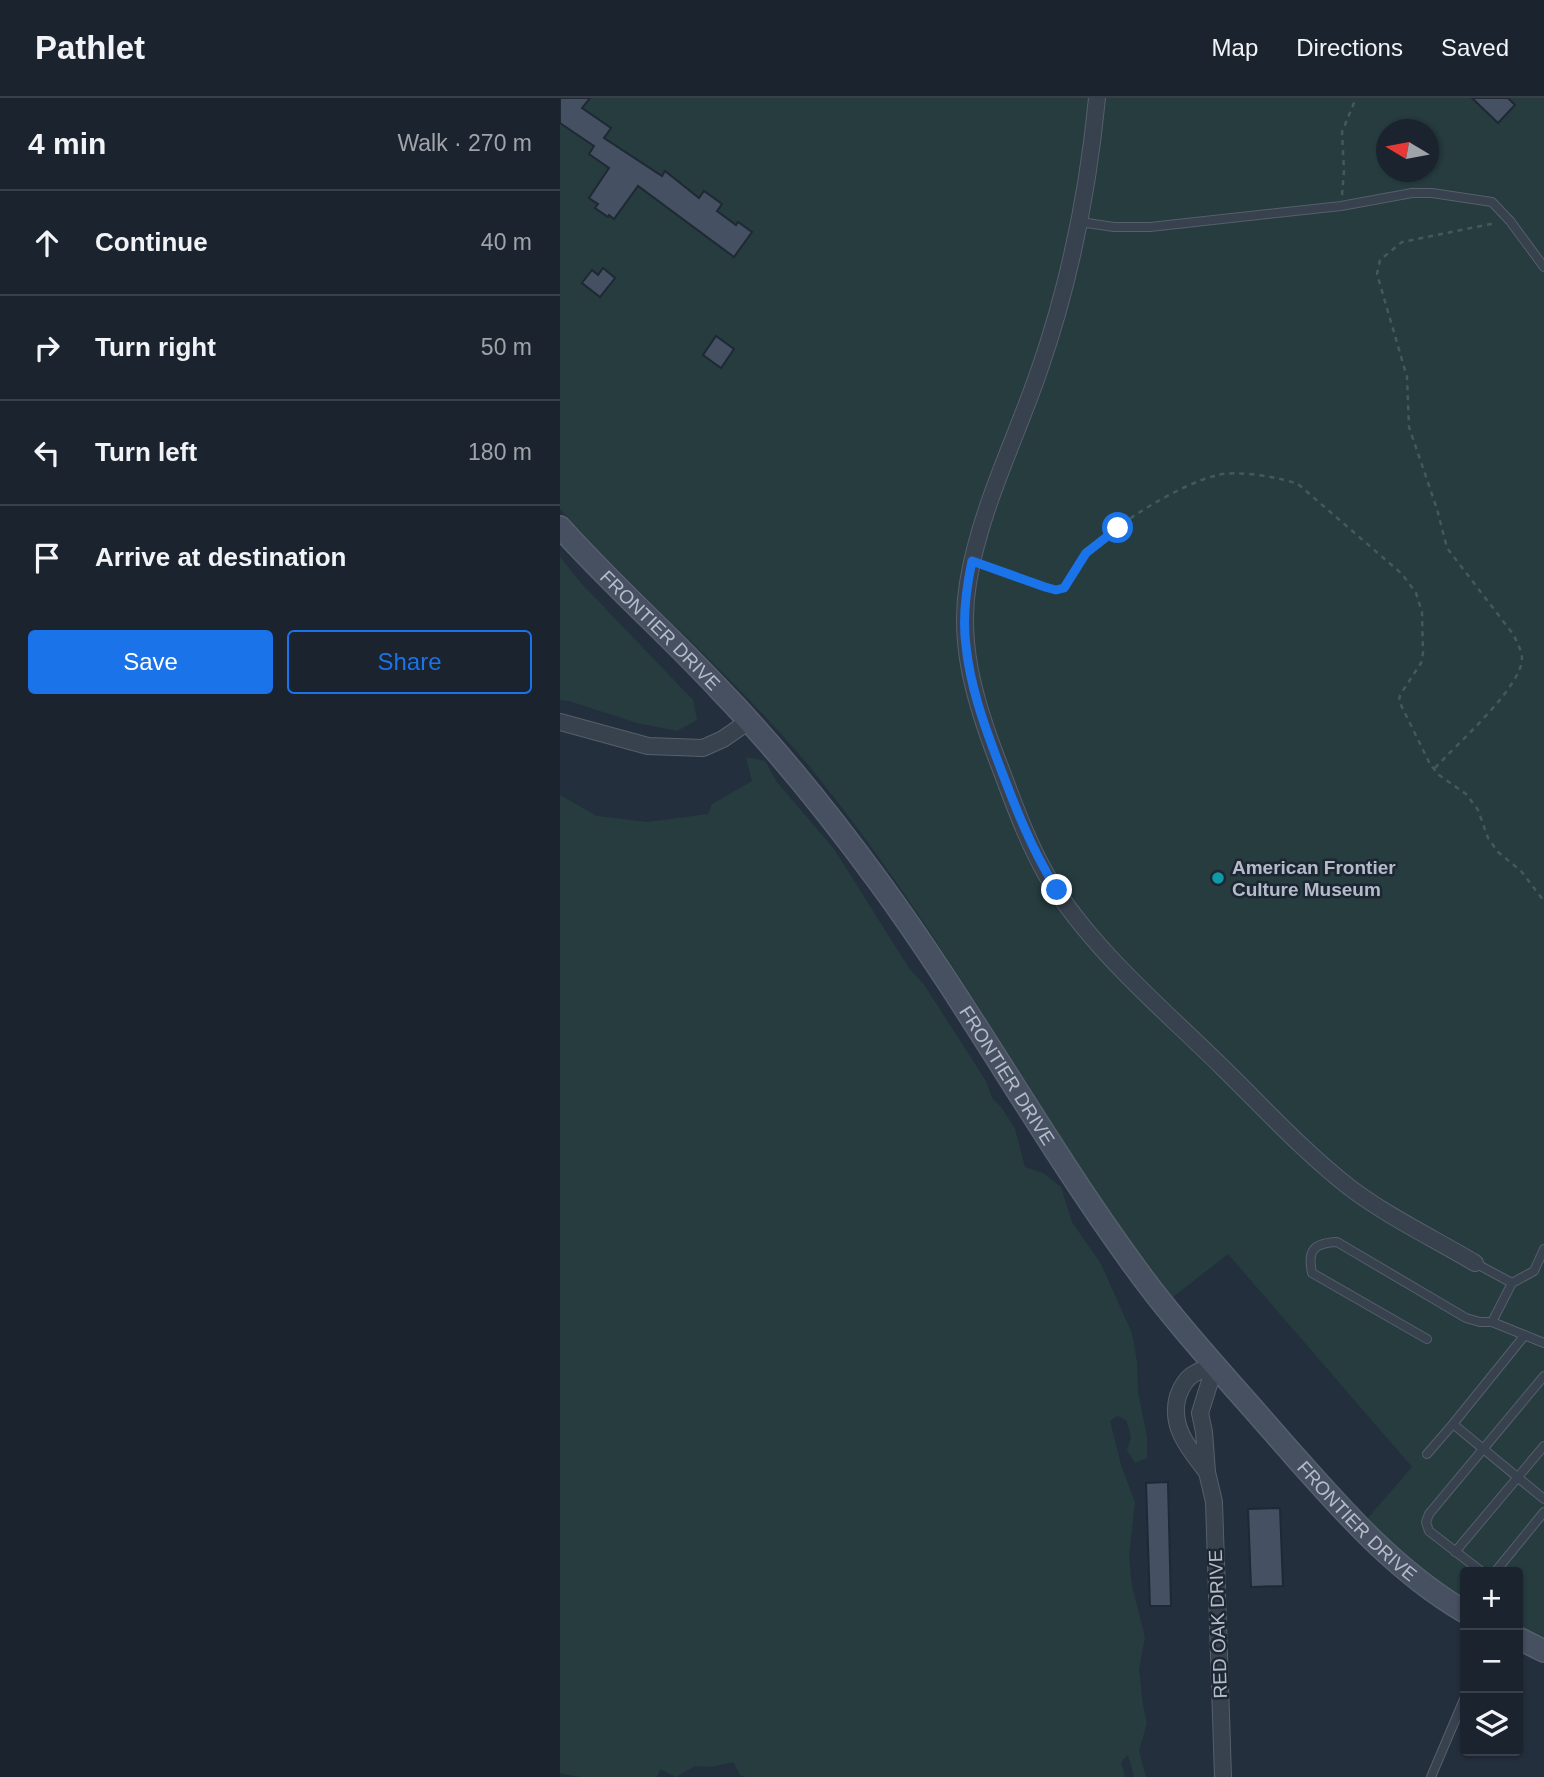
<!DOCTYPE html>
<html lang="en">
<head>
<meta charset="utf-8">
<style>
  :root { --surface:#1b232e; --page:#242b36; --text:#f1f3f6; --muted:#a0a4aa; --line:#39404a; --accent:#1a73e8 }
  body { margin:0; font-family:Arial,sans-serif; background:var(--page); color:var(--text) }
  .controls { position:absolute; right:21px; bottom:21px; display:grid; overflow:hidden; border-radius:7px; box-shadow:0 2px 5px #0004 }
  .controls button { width:63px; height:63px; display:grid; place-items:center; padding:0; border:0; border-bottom:2px solid var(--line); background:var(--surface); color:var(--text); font:35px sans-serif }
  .compass { position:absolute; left:816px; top:21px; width:63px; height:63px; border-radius:50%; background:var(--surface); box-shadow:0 2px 5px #0004; rotate:280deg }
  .stop { position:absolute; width:21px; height:21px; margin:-16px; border:5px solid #1a73e8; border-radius:50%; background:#fff }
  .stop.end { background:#1a73e8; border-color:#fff; box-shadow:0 2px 7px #0008 }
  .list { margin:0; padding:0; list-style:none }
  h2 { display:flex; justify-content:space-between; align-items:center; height:91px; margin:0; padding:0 28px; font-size:30px }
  h2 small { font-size:23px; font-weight:400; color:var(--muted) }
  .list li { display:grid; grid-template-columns:46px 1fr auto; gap:21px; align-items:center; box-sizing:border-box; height:105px; padding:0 28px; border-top:2px solid var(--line) }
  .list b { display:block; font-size:26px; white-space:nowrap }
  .list em { font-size:23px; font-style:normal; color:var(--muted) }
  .actions { display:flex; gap:14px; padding:21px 28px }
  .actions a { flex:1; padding:16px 0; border:2px solid var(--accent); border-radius:7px; text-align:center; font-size:24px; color:var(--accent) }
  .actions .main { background:var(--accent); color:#fff }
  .icon { flex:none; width:38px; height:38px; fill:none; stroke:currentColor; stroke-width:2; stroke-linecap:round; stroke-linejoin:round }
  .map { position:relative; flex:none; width:984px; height:1679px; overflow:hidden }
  header { display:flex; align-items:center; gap:42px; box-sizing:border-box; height:98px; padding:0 35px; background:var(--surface); border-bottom:2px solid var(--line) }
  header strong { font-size:33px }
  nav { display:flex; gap:38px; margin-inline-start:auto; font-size:24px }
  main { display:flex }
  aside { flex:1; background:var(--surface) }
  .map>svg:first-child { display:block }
  .green { fill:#263c3f; fill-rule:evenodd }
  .building { fill:#455162; stroke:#1f2835; stroke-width:2 }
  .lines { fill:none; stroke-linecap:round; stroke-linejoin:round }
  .lane-casing { stroke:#565f6c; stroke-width:10 }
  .street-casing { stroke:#565f6c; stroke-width:18 }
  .secondary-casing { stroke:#565f6c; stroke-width:24 }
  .path { stroke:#44595c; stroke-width:2.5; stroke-dasharray:5 5; stroke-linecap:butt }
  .lane { stroke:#38414e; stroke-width:8 }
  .street { stroke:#38414e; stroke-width:16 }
  .secondary { stroke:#465061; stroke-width:21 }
  .route { stroke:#1a73e8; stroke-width:9 }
  .culture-dot { fill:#0f9aa8; stroke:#1d2633; stroke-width:2.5 }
  .labels { text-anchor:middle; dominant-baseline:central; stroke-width:5; stroke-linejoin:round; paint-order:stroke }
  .street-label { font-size:19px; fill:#b4bcc9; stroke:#1d2633 }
  .poi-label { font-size:19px; font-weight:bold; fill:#b4bcc9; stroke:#1d2633; text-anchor:start }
</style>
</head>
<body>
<header>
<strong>Pathlet</strong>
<nav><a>Map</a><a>Directions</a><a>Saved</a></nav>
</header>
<main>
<aside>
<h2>4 min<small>Walk · 270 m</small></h2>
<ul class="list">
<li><svg class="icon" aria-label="ahead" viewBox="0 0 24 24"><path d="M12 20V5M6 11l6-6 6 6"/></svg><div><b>Continue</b></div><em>40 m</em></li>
<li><svg class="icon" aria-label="right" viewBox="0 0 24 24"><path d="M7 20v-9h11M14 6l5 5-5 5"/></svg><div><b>Turn right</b></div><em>50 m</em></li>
<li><svg class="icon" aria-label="left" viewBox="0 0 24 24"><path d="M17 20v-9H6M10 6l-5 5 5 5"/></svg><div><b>Turn left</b></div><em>180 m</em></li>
<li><svg class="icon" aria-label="arrive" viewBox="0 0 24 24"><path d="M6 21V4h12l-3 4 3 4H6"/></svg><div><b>Arrive at destination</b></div></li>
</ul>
<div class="actions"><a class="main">Save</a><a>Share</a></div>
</aside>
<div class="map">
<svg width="984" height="1679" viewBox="0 0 984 1679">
  <rect width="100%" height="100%" fill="#242f3e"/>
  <path class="green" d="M 0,0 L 984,0 L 984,1539 L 958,1527 L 958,1474 L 905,1474 L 905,1502 L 864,1474 L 807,1421 L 852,1369 L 668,1156 L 613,1199 C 589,1168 564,1138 543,1105 C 448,960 363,809 254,674 C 176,579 81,501 0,411 ZM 827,32 L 869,32 L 869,74 L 827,74 Z
    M 0,459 L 22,486 L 133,602 L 137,622 L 117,633 L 77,625 L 9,603 L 0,602 Z
    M 186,659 L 205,663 L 217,684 L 274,751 L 349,870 L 365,888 L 426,983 L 432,1000 L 442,1010 L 455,1031 L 465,1069 L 483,1075 L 501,1089 L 512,1124 L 541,1166 L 572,1235 L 577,1264 L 578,1295 L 587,1338 L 587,1360 L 575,1365 L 567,1353 L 571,1339 L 566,1322 L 558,1318 L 550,1323 L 561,1367 L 575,1404 L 569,1459 L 572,1488 L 585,1539 L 579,1571 L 583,1607 L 587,1625 L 579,1653 L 586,1679 L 574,1679 L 568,1657 L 561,1664 L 565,1679 L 186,1679 L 180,1677 L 173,1664 L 152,1669 L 135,1668 L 116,1679 L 100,1671 L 97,1679 L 20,1679 L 0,1675 L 0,697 L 37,718 L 88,724 L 148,716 L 152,706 L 192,683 Z"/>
  <path class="building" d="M 0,0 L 30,0 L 22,10 L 51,30 L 44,40 L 102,78 L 105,73 L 139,100 L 144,93 L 162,106 L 157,113 L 176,127 L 178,124 L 192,134 L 174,159 L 78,88 L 54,121 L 49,117 L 48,119 L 35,110 L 38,106 L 29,100 L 49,70 L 29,56 L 34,48 L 0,25 Z
    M 912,0 L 948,0 L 955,7 L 938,25 Z
    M 43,170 L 55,180 L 40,199 L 22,185 L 32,172 L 38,177 Z
    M 156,238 L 174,251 L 161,270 L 143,257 Z
    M 608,1384 L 611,1508 L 590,1508 L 586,1385 Z
    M 720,1410 L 723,1488 L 691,1489 L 688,1411 Z"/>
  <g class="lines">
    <defs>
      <path id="lane" d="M 520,124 L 554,129 L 590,129 L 781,108 L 852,95 L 872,95 L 932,104 L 950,123 L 984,169
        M 984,1151 L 974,1173 L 952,1185 L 932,1224 L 984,1245
        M 915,1165 L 952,1185
        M 965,1237 L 893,1326 L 984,1401
        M 867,1241 L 752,1175 C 747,1152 754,1145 777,1144 L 906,1220 L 920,1224 L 932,1224
        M 867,1356 L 893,1326
        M 895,1454 L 984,1348
        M 922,1474 L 869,1433 L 866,1424 L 869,1416 L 984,1278
        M 935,1474 L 984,1414
        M 871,1679 L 905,1599"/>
      <path id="street" d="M 537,0 C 528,94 510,184 479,273 C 455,343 420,411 408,485 C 398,544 414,600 435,656 C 451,697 465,740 487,778 C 531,851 601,909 662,969 C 703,1009 743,1053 789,1089 C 827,1118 873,1140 915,1165
        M 0,624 L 88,648 L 143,650 L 163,641 L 189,623
        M 655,1267 L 640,1315 L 644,1334 L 647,1374 L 654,1404 L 663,1679
        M 647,1374 C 630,1352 609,1329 618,1298 C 621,1290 626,1280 634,1276 C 640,1272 648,1270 655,1267"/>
      <g id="secondary">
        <path id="s1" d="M 0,429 C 51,486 108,536 160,592 C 218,652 270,717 319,784 C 409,907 482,1041 572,1165 C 617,1228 672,1286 723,1345 C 779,1408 832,1471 905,1514"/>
        <path d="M 958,1540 L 984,1553"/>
      </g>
    </defs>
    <use href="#lane" class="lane-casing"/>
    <use href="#street" class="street-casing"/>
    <use href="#secondary" class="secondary-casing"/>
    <path class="path" d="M 782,97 L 784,73 L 782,34 L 796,0
      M 426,467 C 447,474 483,495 504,490 C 510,477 517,463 528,453 C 557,426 619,386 658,377 C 677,372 719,379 738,386 L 842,476 L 856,495 L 862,514 L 863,555 L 861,565 L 840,597 L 839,603 L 870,666 L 879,677 L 906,696 L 918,712 L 928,740 L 938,754 L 961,773 L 984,803
      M 875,670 C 895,648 961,590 962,561 C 962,553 957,544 953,536 L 887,450 L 877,411 L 849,329 L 847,279 L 817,176 L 820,162 L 842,144 L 936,125"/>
    <use href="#lane" class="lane"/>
    <use href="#street" class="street"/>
    <use href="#secondary" class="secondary"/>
  </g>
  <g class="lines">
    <path class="route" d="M 497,792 C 471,751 454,706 437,661 C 423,624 410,587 406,548 C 402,519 406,491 412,463 L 485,489 L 496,492 L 504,490 L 526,455 L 558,430"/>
  </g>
  <circle class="culture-dot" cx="658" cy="780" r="7"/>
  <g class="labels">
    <g class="street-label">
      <text stroke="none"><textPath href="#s1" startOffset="144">FRONTIER DRIVE</textPath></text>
      <text stroke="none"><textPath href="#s1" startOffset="710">FRONTIER DRIVE</textPath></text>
      <text stroke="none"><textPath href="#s1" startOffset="1278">FRONTIER DRIVE</textPath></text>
      <text transform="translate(658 1526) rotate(-92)">RED OAK DRIVE</text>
    </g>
    <g class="poi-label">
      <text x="672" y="769">American Frontier<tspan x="672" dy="22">Culture Museum</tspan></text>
    </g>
  </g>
</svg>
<div class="controls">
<button>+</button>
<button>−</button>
<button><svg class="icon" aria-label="layers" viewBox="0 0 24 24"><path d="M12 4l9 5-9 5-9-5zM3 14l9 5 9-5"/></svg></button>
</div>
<svg class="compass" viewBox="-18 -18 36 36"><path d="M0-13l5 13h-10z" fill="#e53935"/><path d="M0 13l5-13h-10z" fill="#a0a4aa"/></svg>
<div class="stop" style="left:558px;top:430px"></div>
<div class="stop end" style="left:497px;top:792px"></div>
</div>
</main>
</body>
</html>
